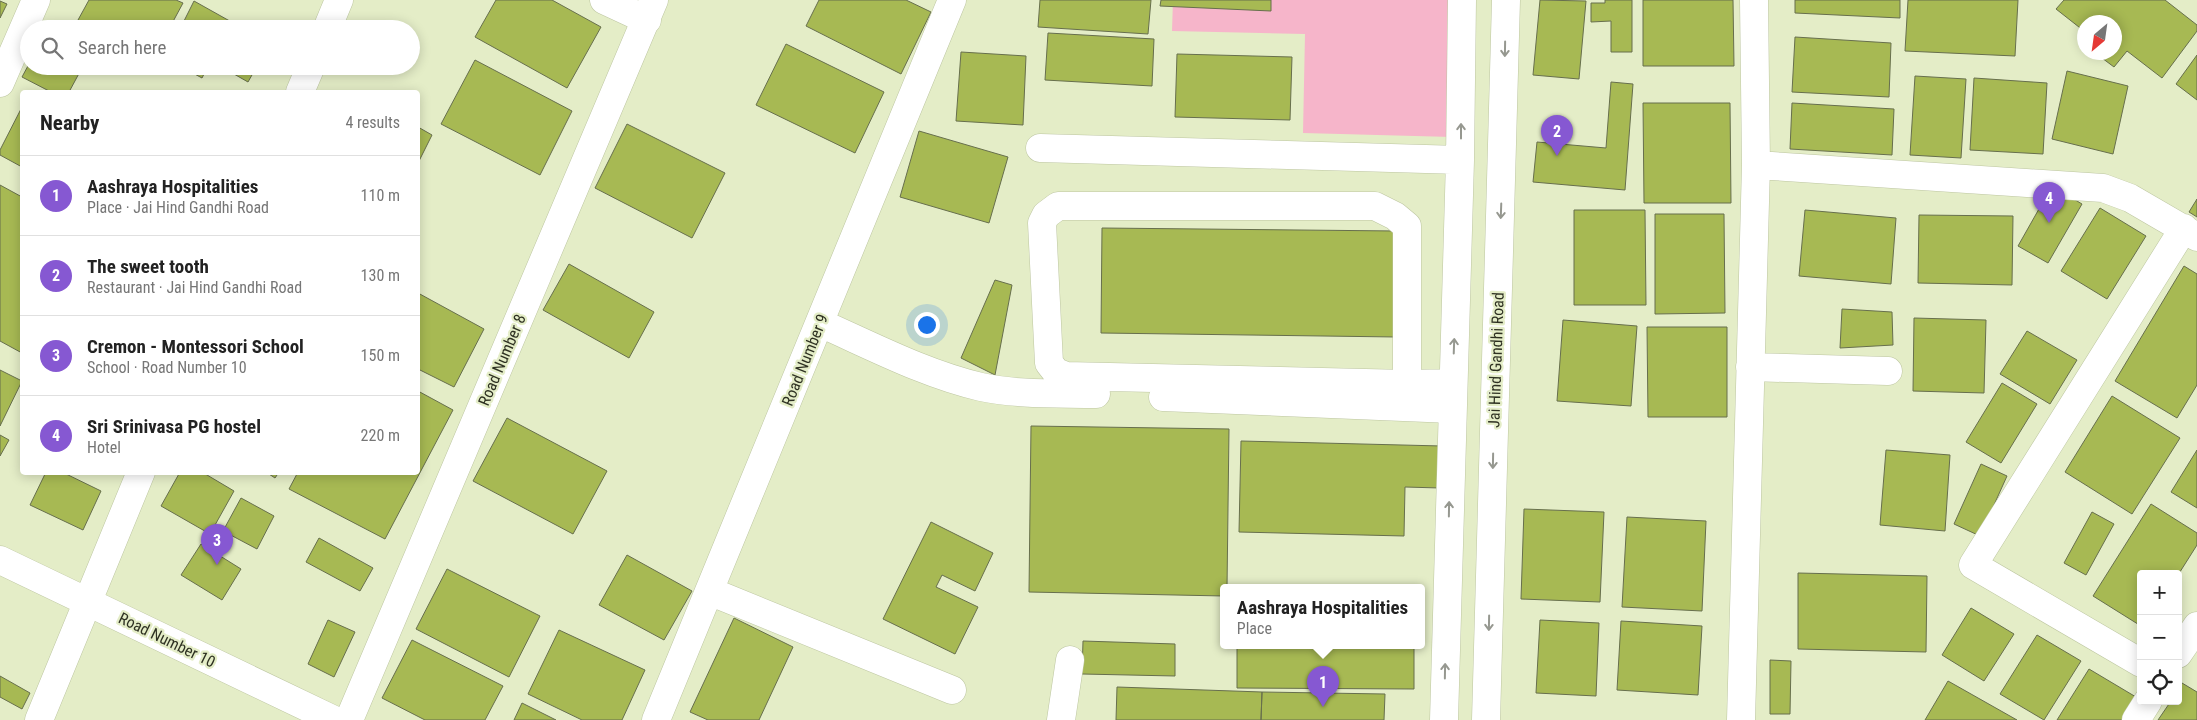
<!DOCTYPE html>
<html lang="en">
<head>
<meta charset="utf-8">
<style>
  :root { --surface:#fff; --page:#f6f6f6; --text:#222; --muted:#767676; --line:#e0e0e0; --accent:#8658d2 }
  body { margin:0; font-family:"Roboto Condensed",sans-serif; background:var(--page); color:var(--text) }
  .controls { position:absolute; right:15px; bottom:15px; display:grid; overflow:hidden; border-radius:5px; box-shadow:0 2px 12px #0003 }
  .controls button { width:45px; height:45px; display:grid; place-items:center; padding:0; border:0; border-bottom:1px solid var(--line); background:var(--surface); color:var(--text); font:25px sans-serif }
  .compass { position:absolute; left:2077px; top:15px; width:45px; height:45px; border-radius:50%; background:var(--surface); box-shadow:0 2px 12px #0003; rotate:209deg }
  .you { position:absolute; left:926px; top:324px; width:18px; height:18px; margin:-12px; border:4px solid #fff; border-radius:50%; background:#1a73e8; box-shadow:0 0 0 8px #1a73e833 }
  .badge { display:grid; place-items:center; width:32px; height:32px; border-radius:50%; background:var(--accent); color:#fff; font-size:16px; font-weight:700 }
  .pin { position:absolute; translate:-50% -41px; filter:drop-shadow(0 1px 2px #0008) }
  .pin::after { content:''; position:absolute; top:26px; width:18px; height:15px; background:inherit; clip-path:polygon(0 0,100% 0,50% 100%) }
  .popup { position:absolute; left:1220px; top:584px; width:205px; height:65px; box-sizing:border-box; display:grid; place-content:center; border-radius:5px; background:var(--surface); filter:drop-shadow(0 1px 4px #0005); font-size:16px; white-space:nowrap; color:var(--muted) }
  .popup b { font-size:19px; color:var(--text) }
  .popup::after { content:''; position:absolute; left:50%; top:100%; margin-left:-10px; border:10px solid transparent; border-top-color:var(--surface) }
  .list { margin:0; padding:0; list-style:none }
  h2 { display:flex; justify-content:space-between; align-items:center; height:65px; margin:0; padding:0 20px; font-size:21px }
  h2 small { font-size:16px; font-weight:400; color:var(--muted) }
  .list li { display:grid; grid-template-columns:32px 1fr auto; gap:15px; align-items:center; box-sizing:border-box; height:80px; padding:0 20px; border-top:1px solid var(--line) }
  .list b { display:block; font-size:19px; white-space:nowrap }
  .list p { margin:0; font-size:16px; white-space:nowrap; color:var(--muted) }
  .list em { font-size:16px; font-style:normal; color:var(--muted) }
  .icon { flex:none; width:28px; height:28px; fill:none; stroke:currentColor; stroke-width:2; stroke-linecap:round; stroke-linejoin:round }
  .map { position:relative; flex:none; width:2197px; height:720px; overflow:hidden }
  .search { position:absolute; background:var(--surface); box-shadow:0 2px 12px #0003; left:20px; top:20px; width:400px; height:55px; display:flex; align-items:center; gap:12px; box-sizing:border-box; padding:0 18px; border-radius:28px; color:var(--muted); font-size:19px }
  .panel { position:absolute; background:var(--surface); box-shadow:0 2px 12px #0003; left:20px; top:90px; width:400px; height:385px; border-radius:5px }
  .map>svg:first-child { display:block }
  .green { fill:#f6b5ca }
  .building { fill:#a7b953; stroke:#676f4d }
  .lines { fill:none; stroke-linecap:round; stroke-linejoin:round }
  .minor-casing { stroke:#bdc6a1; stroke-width:29 }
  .minor { stroke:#fff; stroke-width:28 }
  .oneway { stroke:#969890 }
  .labels { text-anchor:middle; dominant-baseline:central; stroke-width:4.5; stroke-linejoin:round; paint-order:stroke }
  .street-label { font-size:16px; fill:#2e3122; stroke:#e4edc7 }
</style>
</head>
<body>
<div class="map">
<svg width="2197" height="720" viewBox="0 0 2197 720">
  <rect width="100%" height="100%" fill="#e4edc7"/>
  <path class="green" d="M 1173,0 L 1455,0 L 1452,137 L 1303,133 L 1305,34 L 1172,31 Z"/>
  <path class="building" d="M 89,0 L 176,0 L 183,3 L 169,29 L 96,29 L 78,20 Z
    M 496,0 L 552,0 L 601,27 L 567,88 L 475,37 Z
    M 819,0 L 906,0 L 931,12 L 901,74 L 806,26 Z
    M 1040,0 L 1151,0 L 1148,34 L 1038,27 Z
    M 1161,0 L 1271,0 L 1271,11 L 1160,6 Z
    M 1540,0 L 1586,1 L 1579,79 L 1533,75 Z
    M 1605,0 L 1632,0 L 1632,52 L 1611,52 L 1611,21 L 1591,22 L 1591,3 L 1605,3 Z
    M 1643,0 L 1733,0 L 1734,66 L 1643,66 Z
    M 1795,0 L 1900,0 L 1900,18 L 1795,13 Z
    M 1908,0 L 2018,0 L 2015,56 L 1905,51 Z
    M 2064,0 L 2165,0 L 2197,25 L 2197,31 L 2162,78 L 2127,51 L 2114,67 L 2094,52 L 2114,52 L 2114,22 L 2084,22 L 2084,31 L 2056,9 Z
    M 0,1 L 7,4 L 0,18 Z
    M 194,1 L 244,29 L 180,29 Z
    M 1048,33 L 1154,39 L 1152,86 L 1045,80 Z
    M 1795,37 L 1891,43 L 1889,97 L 1792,92 Z
    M 786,44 L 884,92 L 855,153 L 756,105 Z
    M 961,52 L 1026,56 L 1023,125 L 956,121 Z
    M 1177,54 L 1292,57 L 1290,120 L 1175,117 Z
    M 2197,55 L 2197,100 L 2176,84 Z
    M 475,60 L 572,111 L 540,175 L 441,124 Z
    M 29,64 L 29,66 L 83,66 L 69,92 L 51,92 L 22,77 Z
    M 180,66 L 208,66 L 202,78 Z
    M 220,66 L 257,66 L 248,82 Z
    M 2067,71 L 2128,86 L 2113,154 L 2052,139 Z
    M 1915,76 L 1966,79 L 1961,158 L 1910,155 Z
    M 1974,78 L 2047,83 L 2043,154 L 1970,150 Z
    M 1611,82 L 1633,84 L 1625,190 L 1533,182 L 1537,142 L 1606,148 Z
    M 1643,103 L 1730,103 L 1731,203 L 1644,203 Z
    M 1792,103 L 1894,109 L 1892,155 L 1790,149 Z
    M 22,107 L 22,167 L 0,155 L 0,150 Z
    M 627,124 L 725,173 L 692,238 L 595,188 Z
    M 418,127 L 432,135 L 418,163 Z
    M 919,131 L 1008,157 L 989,223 L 900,197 Z
    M 0,185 L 22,197 L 22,353 L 0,341 Z
    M 2052,186 L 2082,204 L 2048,263 L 2018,246 Z
    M 2197,199 L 2197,217 L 2189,212 Z
    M 2100,208 L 2146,236 L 2107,299 L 2061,271 Z
    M 1574,210 L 1645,210 L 1646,305 L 1574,305 Z
    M 1805,210 L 1896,218 L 1891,284 L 1799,276 Z
    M 1655,214 L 1724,214 L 1725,313 L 1655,314 Z
    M 1919,215 L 2013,216 L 2012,285 L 1918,283 Z
    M 1102,228 L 1397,231 L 1396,337 L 1101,333 Z
    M 569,264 L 654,312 L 629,358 L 543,310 Z
    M 2184,266 L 2197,274 L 2197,385 L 2177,418 L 2115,381 Z
    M 995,280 L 1012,285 L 995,375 L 961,358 Z
    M 418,293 L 484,329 L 454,387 L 418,369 Z
    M 1842,309 L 1892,312 L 1893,345 L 1840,348 Z
    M 1914,318 L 1986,320 L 1984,393 L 1913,391 Z
    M 1563,320 L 1637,326 L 1631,406 L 1557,401 Z
    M 1647,327 L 1727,327 L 1727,417 L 1648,417 Z
    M 2027,331 L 2077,360 L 2050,404 L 2000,374 Z
    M 0,370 L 22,381 L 0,426 Z
    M 2002,383 L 2037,404 L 2001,463 L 1966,442 Z
    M 418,391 L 453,410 L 385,539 L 289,489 L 298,472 L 418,472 Z
    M 2112,396 L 2180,438 L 2132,514 L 2065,472 Z
    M 507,418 L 607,471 L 573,534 L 473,481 Z
    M 1031,426 L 1229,429 L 1227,588 L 1224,588 L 1224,596 L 1029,592 Z
    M 0,435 L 9,440 L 0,456 Z
    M 1241,441 L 1442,446 L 1440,488 L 1405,487 L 1404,536 L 1239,532 Z
    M 1886,450 L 1950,455 L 1945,531 L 1880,525 Z
    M 2197,450 L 2197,508 L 2171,492 Z
    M 1981,464 L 2007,476 L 1980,536 L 1954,524 Z
    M 46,472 L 62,472 L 101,491 L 83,530 L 30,505 Z
    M 180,472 L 202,472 L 234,491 L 210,534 L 161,506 Z
    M 266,472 L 279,472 L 275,478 Z
    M 241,498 L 274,516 L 257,549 L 223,531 Z
    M 2151,504 L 2197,533 L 2197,545 L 2178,575 L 2141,574 L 2141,626 L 2093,596 Z
    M 1524,509 L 1604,512 L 1600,602 L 1521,599 Z
    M 2092,512 L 2114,524 L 2086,575 L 2064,563 Z
    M 1627,517 L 1706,521 L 1702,611 L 1622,607 Z
    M 931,522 L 993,553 L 975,591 L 942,575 L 936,587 L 978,607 L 955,654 L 883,619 Z
    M 319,538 L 373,568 L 360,591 L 306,562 Z
    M 201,544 L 241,569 L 222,600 L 181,575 Z
    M 627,555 L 692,591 L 664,640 L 599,605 Z
    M 447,569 L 540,616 L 509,677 L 416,629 Z
    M 1798,573 L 1927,576 L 1926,652 L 1798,649 Z
    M 1971,608 L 2014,634 L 1984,681 L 1942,655 Z
    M 734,618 L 793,647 L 759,720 L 708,720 L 690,712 Z
    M 328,620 L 355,632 L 334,677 L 308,664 Z
    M 1540,620 L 1599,623 L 1596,696 L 1536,693 Z
    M 1621,621 L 1702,626 L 1698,695 L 1617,690 Z
    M 559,630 L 645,670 L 622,720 L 582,720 L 528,694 Z
    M 2037,635 L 2081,661 L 2044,720 L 2000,694 Z
    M 412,640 L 503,686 L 485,720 L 425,720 L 382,698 Z
    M 1083,641 L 1175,644 L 1175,676 L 1082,674 Z
    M 1237,646 L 1414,646 L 1414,689 L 1237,688 Z
    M 1770,660 L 1791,661 L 1790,714 L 1770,714 Z
    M 2089,669 L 2136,697 L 2122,720 L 2057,720 Z
    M 0,676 L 30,693 L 22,709 L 0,697 Z
    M 1948,681 L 2017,720 L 1925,720 Z
    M 2182,683 L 2197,692 L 2197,720 L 2158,720 L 2171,701 L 2178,701 L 2178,690 Z
    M 1117,687 L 1262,692 L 1261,720 L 1116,720 Z
    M 1262,692 L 1385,694 L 1384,720 L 1261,720 Z
    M 522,703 L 556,720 L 514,720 Z"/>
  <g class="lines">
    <defs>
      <path id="minor" d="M 604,0 L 647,20
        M 327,29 L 339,0
        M 0,83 L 36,0
        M 300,92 L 311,66
        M 1040,148 L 1460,160
        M 1756,165 L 2103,188 L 2130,198 L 2197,237
        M 820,323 C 872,346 925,374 981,387 C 1018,395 1058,393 1096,394
        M 1750,367 L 1888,371
        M 1407,384 L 1407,226 L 1395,216 L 1375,206 L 1058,206 L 1046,215 L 1042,223 L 1049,363 L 1056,372 L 1066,376 L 1407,384 L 1453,383
        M 1163,397 L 1452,409
        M 0,560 L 334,720
        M 709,591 L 952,690
        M 2178,654 L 2197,626
        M 2141,663 L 1973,565 L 2184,228
        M 39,720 L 141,472
        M 349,720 L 654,0
        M 656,720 L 952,0
        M 1061,720 L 1070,660
        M 1444,720 L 1460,160 L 1462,0
        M 1486,720 L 1506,0
        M 1741,720 L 1756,165 L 1754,0
        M 2136,720 L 2148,701"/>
    </defs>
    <use href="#minor" class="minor-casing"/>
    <use href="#minor" class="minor"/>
  </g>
  <defs><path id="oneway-shaft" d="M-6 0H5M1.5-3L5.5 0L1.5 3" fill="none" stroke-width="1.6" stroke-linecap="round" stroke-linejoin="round" transform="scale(1.25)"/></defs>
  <g class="oneway">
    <use href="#oneway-shaft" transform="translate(1505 49) rotate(91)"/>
    <use href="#oneway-shaft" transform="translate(1461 131) rotate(-90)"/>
    <use href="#oneway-shaft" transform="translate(1501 211) rotate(92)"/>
    <use href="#oneway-shaft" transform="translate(1454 346) rotate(-88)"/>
    <use href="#oneway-shaft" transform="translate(1493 461) rotate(91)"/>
    <use href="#oneway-shaft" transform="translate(1449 509) rotate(-89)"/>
    <use href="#oneway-shaft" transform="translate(1489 623) rotate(91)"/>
    <use href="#oneway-shaft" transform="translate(1445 671) rotate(-89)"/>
  </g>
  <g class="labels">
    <g class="street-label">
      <text transform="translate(502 360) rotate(-67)">Road Number 8</text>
      <text transform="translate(805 360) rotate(-68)">Road Number 9</text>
      <text transform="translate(1496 360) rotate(-88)">Jai Hind Gandhi Road</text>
      <text transform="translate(167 640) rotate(26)">Road Number 10</text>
    </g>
  </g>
</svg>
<div class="controls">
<button>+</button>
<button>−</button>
<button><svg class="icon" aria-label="locate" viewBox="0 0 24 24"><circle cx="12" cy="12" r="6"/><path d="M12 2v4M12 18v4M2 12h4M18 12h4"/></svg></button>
</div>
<svg class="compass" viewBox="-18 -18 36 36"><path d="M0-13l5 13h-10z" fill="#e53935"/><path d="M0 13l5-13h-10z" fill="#767676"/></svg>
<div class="you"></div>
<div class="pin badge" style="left:1323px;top:707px">1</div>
<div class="popup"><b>Aashraya Hospitalities</b>Place</div>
<div class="pin badge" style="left:1557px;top:156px">2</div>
<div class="pin badge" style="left:217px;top:565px">3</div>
<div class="pin badge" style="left:2049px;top:223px">4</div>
<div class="search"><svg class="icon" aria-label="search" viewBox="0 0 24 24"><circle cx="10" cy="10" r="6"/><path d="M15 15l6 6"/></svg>Search here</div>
<section class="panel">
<h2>Nearby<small>4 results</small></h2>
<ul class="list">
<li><span class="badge">1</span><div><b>Aashraya Hospitalities</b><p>Place · Jai Hind Gandhi Road</p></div><em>110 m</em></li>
<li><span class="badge">2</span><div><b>The sweet tooth</b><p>Restaurant · Jai Hind Gandhi Road</p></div><em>130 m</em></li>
<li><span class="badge">3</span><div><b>Cremon - Montessori School</b><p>School · Road Number 10</p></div><em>150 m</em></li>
<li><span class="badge">4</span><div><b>Sri Srinivasa PG hostel</b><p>Hotel</p></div><em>220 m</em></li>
</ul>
</section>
</div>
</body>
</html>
